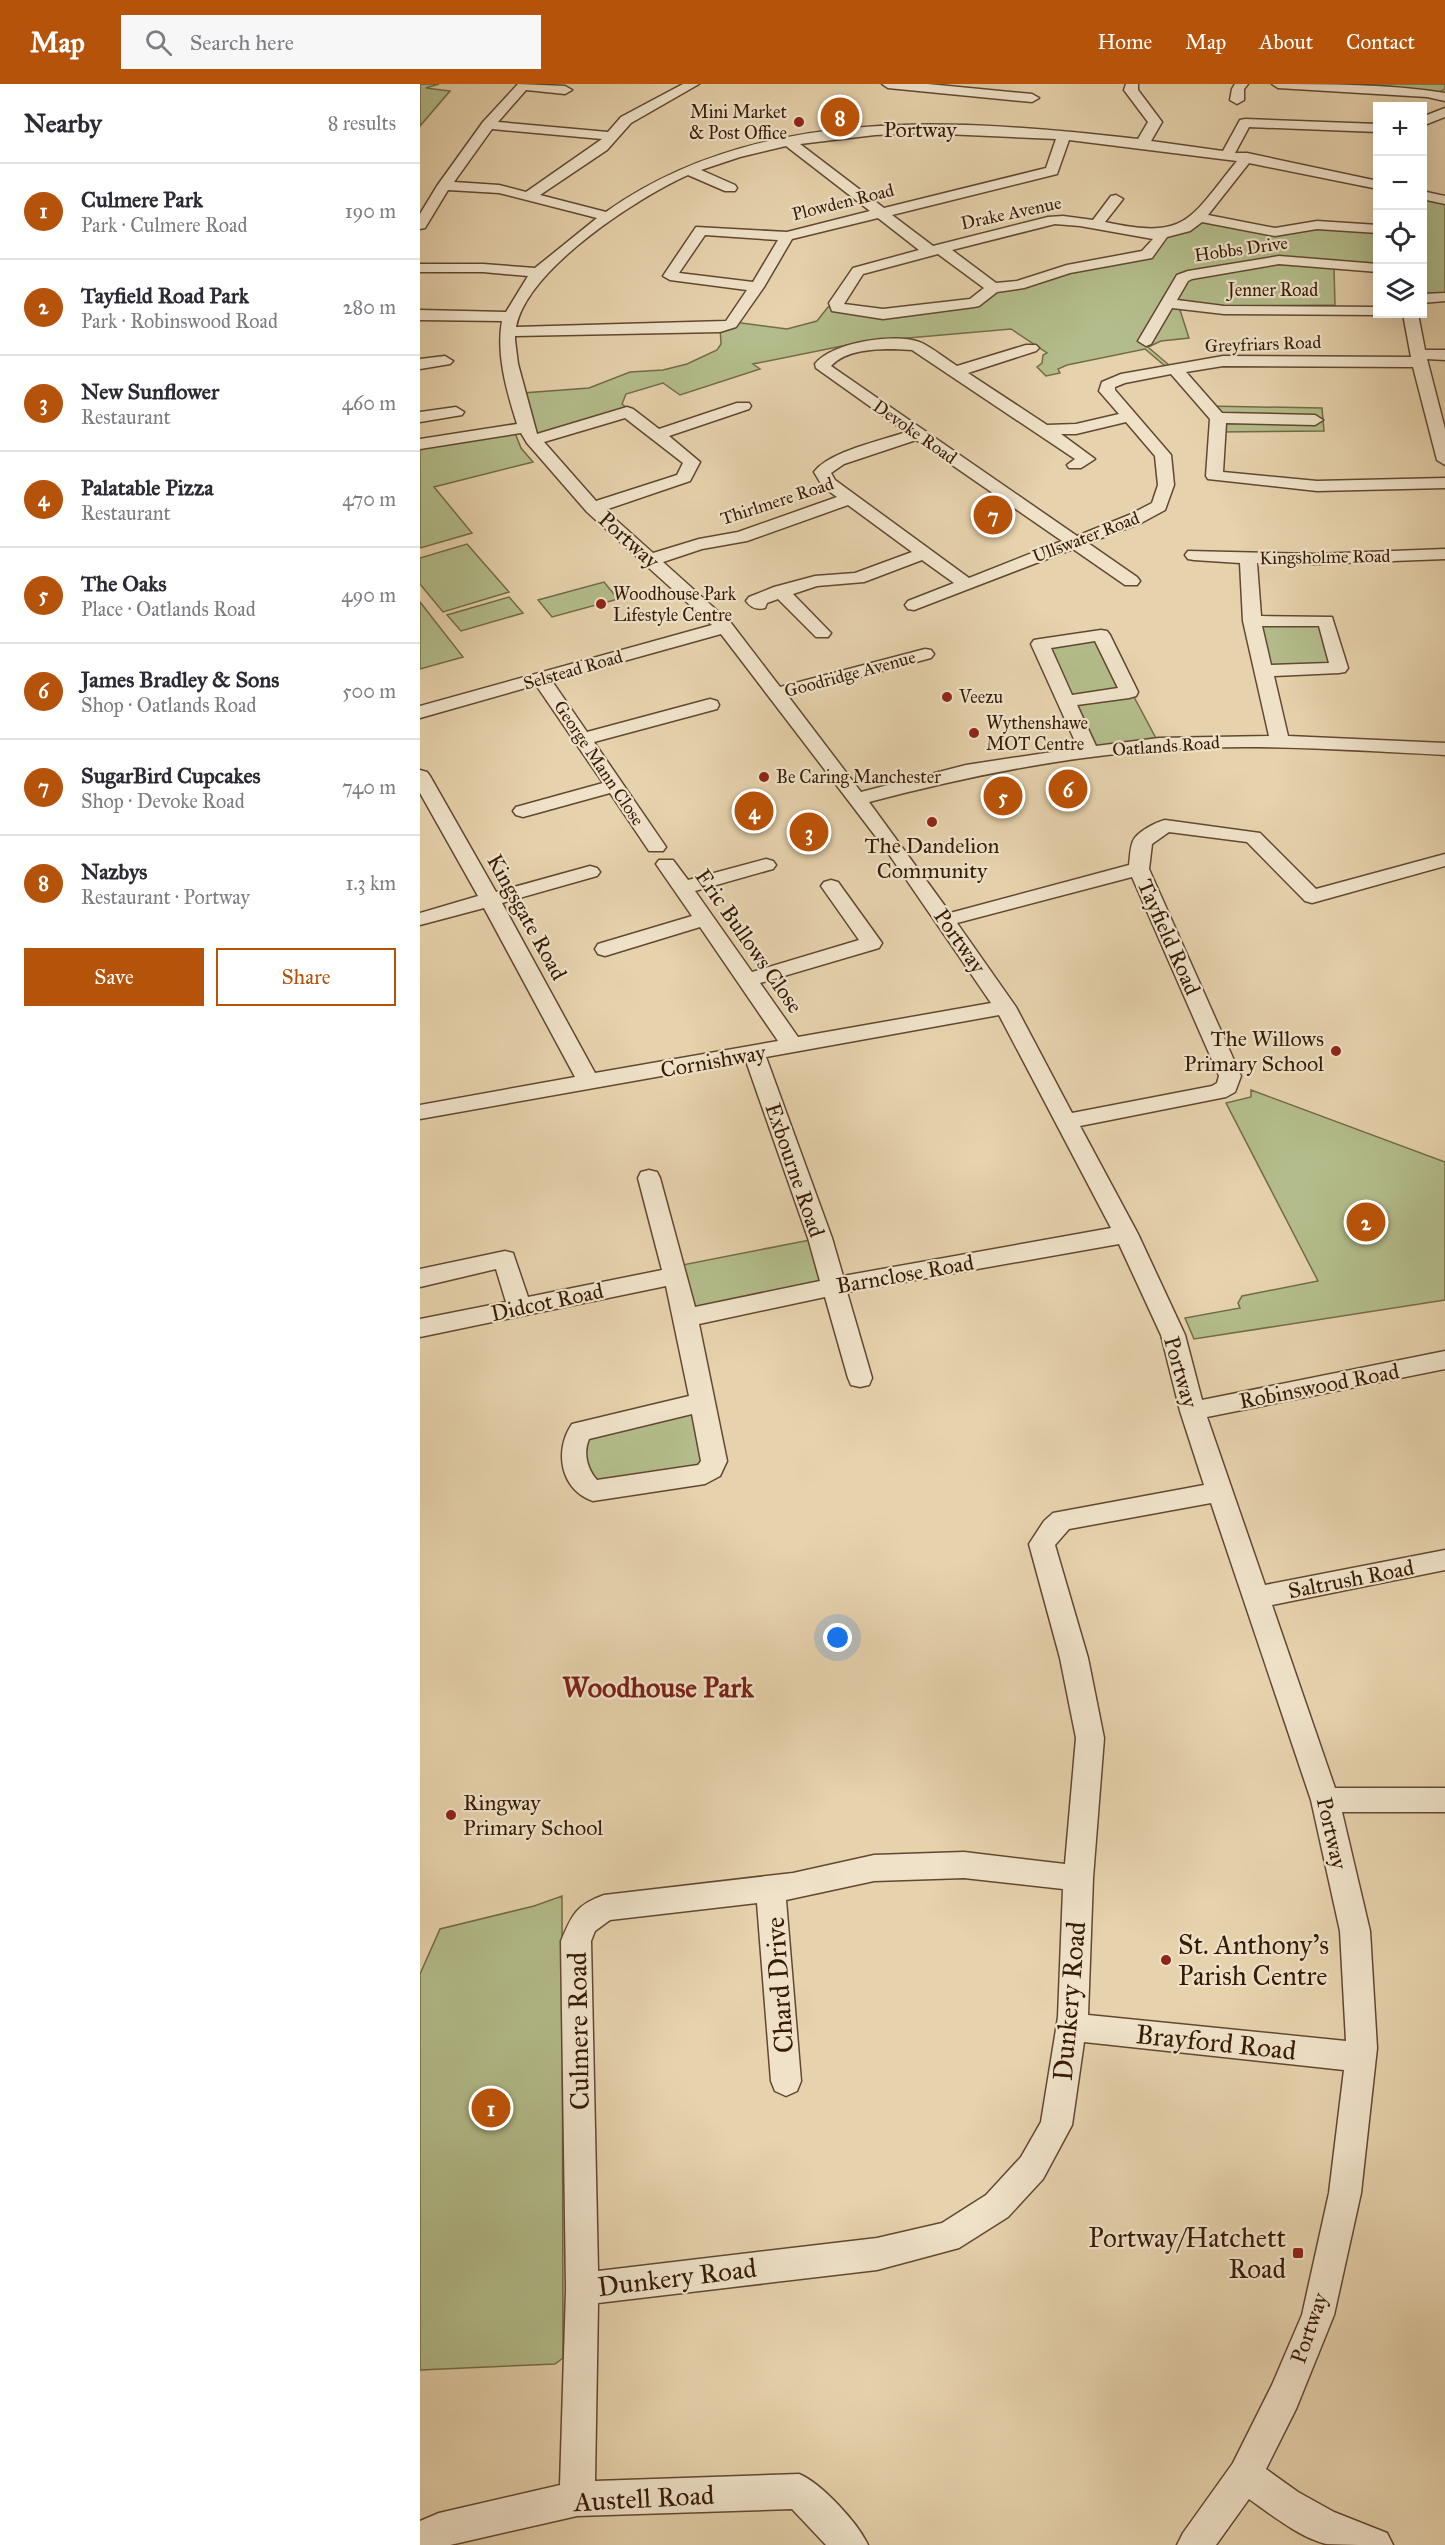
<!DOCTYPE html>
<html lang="en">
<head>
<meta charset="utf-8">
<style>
  :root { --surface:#fff; --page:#f7f7f7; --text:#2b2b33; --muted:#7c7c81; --line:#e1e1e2; --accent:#b45309 }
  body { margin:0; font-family:"IM FELL Great Primer",serif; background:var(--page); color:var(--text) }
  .controls { position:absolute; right:18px; top:18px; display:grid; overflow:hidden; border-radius:0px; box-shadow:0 6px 24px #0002 }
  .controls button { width:54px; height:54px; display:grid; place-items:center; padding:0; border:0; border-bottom:2px solid var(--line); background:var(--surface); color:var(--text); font:30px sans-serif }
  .you { position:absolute; left:418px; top:1554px; width:21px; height:21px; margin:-15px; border:4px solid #fff; border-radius:50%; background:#1a73e8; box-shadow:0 0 0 9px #1a73e833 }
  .badge { display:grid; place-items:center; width:39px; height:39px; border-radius:50%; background:var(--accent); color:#fff; font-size:20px; font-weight:700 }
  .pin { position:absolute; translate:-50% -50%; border:3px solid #fff; box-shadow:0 2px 6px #0006 }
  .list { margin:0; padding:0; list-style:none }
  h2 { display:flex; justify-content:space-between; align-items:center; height:78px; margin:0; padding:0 24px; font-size:26px }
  h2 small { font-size:20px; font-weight:400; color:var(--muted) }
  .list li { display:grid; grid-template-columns:39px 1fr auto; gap:18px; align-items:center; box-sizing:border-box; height:96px; padding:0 24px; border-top:2px solid var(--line) }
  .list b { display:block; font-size:22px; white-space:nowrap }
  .list p { margin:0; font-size:20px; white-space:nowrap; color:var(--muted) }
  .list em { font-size:20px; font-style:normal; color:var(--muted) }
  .actions { display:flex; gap:12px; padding:18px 24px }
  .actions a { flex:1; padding:14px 0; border:2px solid var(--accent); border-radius:0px; text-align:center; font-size:21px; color:var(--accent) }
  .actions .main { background:var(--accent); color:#fff }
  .icon { flex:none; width:33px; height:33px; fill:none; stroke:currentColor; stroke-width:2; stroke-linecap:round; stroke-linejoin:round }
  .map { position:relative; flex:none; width:1025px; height:2461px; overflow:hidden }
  header { display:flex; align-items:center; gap:36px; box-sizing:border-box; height:84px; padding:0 30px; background:var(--accent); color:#fff }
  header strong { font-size:28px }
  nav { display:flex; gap:33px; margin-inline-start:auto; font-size:21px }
  .search { width:420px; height:54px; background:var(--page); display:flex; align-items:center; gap:15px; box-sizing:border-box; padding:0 21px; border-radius:0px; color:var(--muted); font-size:22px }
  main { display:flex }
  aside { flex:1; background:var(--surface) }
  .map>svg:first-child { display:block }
  .green { fill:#b3bd8b; stroke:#746c48; stroke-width:1.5 }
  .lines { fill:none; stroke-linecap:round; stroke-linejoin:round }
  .minor-casing { stroke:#624830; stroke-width:3 }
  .minor { fill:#efe2c9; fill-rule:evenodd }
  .poi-dot { fill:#8f2418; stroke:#efe2c9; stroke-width:2 }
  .labels { text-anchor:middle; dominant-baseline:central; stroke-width:4.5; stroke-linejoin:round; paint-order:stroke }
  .far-poi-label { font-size:18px; fill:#361a06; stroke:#efe2c9; text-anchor:start }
  .far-street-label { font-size:18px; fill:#361a06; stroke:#efe2c9 }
  .street-label { font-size:22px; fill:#361a06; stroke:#efe2c9 }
  .poi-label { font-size:22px; fill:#361a06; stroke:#efe2c9 }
  .near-poi-label { font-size:27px; fill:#361a06; stroke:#efe2c9; text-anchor:start }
  .near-street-label { font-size:27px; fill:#361a06; stroke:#efe2c9 }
  .district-label { font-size:28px; font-weight:bold; fill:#7a1f14; stroke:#efe2c9 }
</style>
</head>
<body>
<header>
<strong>Map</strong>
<div class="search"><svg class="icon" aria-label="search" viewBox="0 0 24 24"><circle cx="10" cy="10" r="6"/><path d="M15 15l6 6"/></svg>Search here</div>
<nav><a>Home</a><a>Map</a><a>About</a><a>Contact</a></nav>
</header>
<main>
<aside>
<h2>Nearby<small>8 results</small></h2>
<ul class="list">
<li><span class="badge">1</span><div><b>Culmere Park</b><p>Park · Culmere Road</p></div><em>190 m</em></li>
<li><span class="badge">2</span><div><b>Tayfield Road Park</b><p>Park · Robinswood Road</p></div><em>280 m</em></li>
<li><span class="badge">3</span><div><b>New Sunflower</b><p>Restaurant</p></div><em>460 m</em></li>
<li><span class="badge">4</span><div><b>Palatable Pizza</b><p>Restaurant</p></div><em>470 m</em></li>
<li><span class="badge">5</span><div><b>The Oaks</b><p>Place · Oatlands Road</p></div><em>490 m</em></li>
<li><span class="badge">6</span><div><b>James Bradley &amp; Sons</b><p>Shop · Oatlands Road</p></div><em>500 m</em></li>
<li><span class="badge">7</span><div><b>SugarBird Cupcakes</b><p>Shop · Devoke Road</p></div><em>740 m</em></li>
<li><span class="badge">8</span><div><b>Nazbys</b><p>Restaurant · Portway</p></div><em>1.3 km</em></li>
</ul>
<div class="actions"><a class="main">Save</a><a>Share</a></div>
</aside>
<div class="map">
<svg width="1025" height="2461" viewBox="0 0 1025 2461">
  <rect width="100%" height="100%" fill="#e6d2ac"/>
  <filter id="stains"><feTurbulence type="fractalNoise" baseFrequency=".00333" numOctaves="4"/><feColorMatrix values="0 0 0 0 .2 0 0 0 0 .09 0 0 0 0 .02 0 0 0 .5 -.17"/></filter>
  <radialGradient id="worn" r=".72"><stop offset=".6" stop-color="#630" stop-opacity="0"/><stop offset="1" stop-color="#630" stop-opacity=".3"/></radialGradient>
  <path class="green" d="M 0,0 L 19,0 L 6,4 L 30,7 L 0,42 Z
    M 858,0 L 1025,0 L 1025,5 L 1016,10 Z
    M 1002,111 L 1025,116 L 1025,212 L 1002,215 Z
    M 779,133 L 855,148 L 889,142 L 957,145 L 957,185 L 914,183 L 915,221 L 759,223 L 769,254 L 741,257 L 728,263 L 749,281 L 745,282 L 725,265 L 647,281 L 638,285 L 640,289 L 626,292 L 617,283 L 622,279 L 623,271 L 627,269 L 591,245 L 442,258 L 333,280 L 340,285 L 260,311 L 243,299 L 206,310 L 202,320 L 208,325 L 141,346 L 117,349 L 109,337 L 103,309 L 169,304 L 210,288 L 243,286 L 267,280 L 297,266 L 301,260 L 300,243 L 314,238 L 367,245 L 397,237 L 408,223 L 463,230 L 554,219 L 568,209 L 632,190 L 715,174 L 740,155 Z
    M 787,322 L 902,324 L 904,347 L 797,348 Z
    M 95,349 L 101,364 L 113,378 L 14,403 L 52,449 L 0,464 L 0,364 Z
    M 47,460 L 89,508 L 23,528 L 0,500 L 0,474 Z
    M 184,498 L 198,515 L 132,533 L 118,516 Z
    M 89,513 L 103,529 L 41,547 L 27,531 Z
    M 0,518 L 43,573 L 0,585 Z
    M 832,537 L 906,537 L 919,584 L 842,587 Z
    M 681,551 L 739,660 L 669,668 L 620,560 Z
    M 831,1006 L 1025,1078 L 1025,1216 L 774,1255 L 765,1234 L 820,1224 L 818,1219 L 822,1212 L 898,1197 L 806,1019 L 831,1013 Z
    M 400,1154 L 415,1202 L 266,1234 L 252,1183 Z
    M 283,1318 L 291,1385 L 173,1407 L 155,1353 Z
    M 142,1812 L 143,2274 L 135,2280 L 0,2286 L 0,1890 L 20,1845 L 114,1822 Z"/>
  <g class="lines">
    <defs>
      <path id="minor" d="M 98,0 L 145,2 L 152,6 L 145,10 L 106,6 L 78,38 L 188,48 L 201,33 L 263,0 L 279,0 L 211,39 L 187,66 L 120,111 L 186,128 C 339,19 540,35 718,55 L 728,38 L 704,6 L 706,0 L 718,0 L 718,6 L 742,38 L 731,57 L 803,67 L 820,36 L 825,35 L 958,40 L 958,48 L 829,43 L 815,69 L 827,69 L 958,97 L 958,105 L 829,79 L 788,131 L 855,144 L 897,137 L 958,141 L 958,149 L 897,145 L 855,152 L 782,138 L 770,147 L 747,153 L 732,174 L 650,189 L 604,204 L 577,208 L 559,222 L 554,223 L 463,235 L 412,227 L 409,219 L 433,184 L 499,166 L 458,134 L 372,155 L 344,203 L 316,243 L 300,248 L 95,252 L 95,256 L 98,280 L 117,350 L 207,323 L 213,325 L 239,345 L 317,319 L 329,319 L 331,322 L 329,325 L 249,352 L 280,378 L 270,397 L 185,426 L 233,469 L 279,455 L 318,448 L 417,413 L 403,403 L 394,388 C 410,367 461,357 486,348 L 396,284 L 395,280 C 412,258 477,248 502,259 C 514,265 526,275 537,282 L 606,261 L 616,261 L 619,264 L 616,267 L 548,289 L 627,341 L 656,340 L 699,330 L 679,307 L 682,298 L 701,290 L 803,272 L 991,273 L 983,230 L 998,230 L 1005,266 L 1025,266 L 1025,276 L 1007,275 L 1025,345 L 1025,381 L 1017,376 L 993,283 L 803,282 L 766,288 L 802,329 L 895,331 L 903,336 L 895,341 L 806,339 L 803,388 L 897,397 L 1025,394 L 1025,404 L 897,407 L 788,395 L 786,392 L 790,335 L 751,290 L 705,299 L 695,303 L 695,306 L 751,371 L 754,401 L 745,426 L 721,439 L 668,459 L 717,493 L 720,497 L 717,501 L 705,501 L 653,465 L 494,526 L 488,525 L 485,521 L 488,517 L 534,499 L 502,476 L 444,498 L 397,502 L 373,510 L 411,549 L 408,553 L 396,553 L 358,515 L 347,519 L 345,524 C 337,526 331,524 326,517 L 329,513 L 354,503 L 395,492 L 435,489 L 492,468 L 428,421 L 327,457 L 282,465 L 243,478 L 311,539 L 360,603 L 505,565 L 511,566 L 514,570 L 511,574 L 368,612 L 441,708 L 546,681 L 658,664 L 611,560 L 614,556 L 620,555 L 681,546 L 687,547 L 690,551 L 718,608 L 716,612 L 709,614 L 657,621 L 676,662 L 739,654 L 849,652 L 823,537 L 820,479 L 774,476 L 768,475 L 765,471 L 768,467 L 895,470 L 1025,465 L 1025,475 L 895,480 L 837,479 L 841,532 L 912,533 L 928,584 L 925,588 L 919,589 L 854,592 L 868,652 L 1025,659 L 1025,671 C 930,666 834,659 739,666 C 641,673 544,693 449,718 L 530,829 L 709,781 C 710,774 710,764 713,757 C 717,748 736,738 745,736 L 840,749 L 896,805 L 1025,770 L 1025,782 L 892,819 L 885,817 L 827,758 L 749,748 L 732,760 L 729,785 L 821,992 L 815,1008 L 806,1013 L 660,1042 L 718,1150 L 765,1251 L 782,1316 L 1025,1267 L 1025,1285 L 787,1333 L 845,1501 L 1025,1466 L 1025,1486 L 852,1521 L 915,1704 L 1025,1704 L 1025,1728 L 922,1728 L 950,1847 L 957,1964 L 941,2109 L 914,2231 L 876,2325 L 846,2385 L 878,2408 L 914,2428 L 967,2449 L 973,2461 C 954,2461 924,2461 906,2460 C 879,2453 852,2431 829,2415 L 796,2461 L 757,2461 L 763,2449 L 813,2379 L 852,2301 L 882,2231 L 909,2109 L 924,1986 L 664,1958 L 652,2041 L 623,2095 L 588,2133 L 539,2164 L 457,2186 L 178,2219 L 175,2397 L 379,2390 C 401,2399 438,2439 448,2461 L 406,2461 L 372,2425 L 157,2432 L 30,2461 L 0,2461 L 0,2437 L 19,2429 L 140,2401 L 146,2205 L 141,1857 C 152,1831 156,1821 184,1811 L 373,1789 L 454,1771 L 544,1768 L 645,1780 L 656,1654 L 640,1574 L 609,1460 L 624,1437 L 633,1429 L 784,1401 L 760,1327 L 741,1251 L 699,1160 L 427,1208 L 452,1294 L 449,1301 L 440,1303 L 431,1301 L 428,1294 L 405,1213 L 279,1240 L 307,1377 L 300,1392 L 285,1400 L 173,1417 C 140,1406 134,1366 152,1340 L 269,1312 L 246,1202 L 0,1253 L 0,1235 L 86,1218 L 76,1185 L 0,1203 L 0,1185 L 85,1167 L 93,1169 L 108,1213 L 242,1186 L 218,1094 L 221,1088 L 229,1086 L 237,1088 L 240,1094 L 275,1223 L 400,1197 L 388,1154 L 326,977 L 0,1035 L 0,1021 L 155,993 L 64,824 L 0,841 L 0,829 L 58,812 L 0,709 L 0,686 L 7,688 L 10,692 L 76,808 L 170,782 L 177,784 L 180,788 L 177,792 L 82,819 L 175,989 L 358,957 L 280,843 L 185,872 L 178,870 L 175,865 L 178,860 L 272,832 L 236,780 L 239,776 L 253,776 L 268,796 L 346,775 L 353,777 L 356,781 L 353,785 L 275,807 L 332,888 L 439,856 L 401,802 L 404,798 L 411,796 L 418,798 L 462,859 L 459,864 L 340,899 L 378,953 L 571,919 L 466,766 L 301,550 L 132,597 L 167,648 L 290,615 L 297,617 L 299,621 L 297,625 L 174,658 L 246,763 L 243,767 L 229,767 L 190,709 L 103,733 L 96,731 L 93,727 L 96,723 L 183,699 L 116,601 L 0,634 L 0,622 L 292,541 L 167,428 L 107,359 L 101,349 L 0,365 L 0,355 L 97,340 C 87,308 76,271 82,237 L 0,236 L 0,226 L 86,228 L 108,192 L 63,188 L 0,188 L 0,180 L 63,180 L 115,184 L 177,134 L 79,109 L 28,106 L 5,144 L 0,145 L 0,130 L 17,102 L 63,38 ZM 72,45 L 182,55 L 106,108 L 79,101 L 34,98 ZM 502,49 L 636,55 L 626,84 L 464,124 L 380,60 L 455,51 ZM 649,56 L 817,77 C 769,136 767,156 685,138 L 703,115 L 696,111 L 691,112 L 673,136 L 643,132 L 628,133 L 513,162 L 472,131 L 637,90 ZM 366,62 L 450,127 L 367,148 L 276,143 L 243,192 L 250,196 L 327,206 L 306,237 L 96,243 C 107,185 217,114 268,91 L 305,107 L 315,107 L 317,104 L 315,101 L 281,86 L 320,73 ZM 635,140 L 660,142 L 733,155 L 722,167 L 647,181 L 597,197 L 576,199 L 532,166 ZM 285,151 L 358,156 L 333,198 L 259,189 ZM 518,170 L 564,204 L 550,215 L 463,225 L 424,220 L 443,190 ZM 474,265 L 492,266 L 655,375 L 647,381 L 649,384 L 661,384 L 675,375 L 641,350 L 656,350 L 706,338 L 735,372 L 738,401 L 732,419 L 709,431 L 657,452 L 411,282 C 425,266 454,265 474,265 ZM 205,334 L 263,379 L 257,391 L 176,417 L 124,358 ZM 496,356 L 642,457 L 549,494 L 415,396 L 411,389 L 424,380 ZM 842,542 L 899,542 L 909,579 L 851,581 ZM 675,557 L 698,604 L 652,611 L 631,564 ZM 712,793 L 799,992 L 797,999 L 792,1002 L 652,1029 L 596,923 L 537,839 ZM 579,931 L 691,1144 L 423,1192 L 412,1154 L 346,973 ZM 272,1330 L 281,1377 L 278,1381 L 177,1396 C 167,1385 163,1369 169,1355 ZM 791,1419 L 891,1716 L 920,1847 L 926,1957 L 668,1931 L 673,1794 L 684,1654 L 668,1574 L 635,1461 L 649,1445 ZM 544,1794 L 643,1805 L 638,1933 L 621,2038 L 601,2073 L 566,2111 L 522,2139 L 457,2154 L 178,2187 L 171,1857 L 175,1847 L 190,1836 L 337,1819 L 351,1997 L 355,2007 L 366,2012 L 377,2007 L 381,1997 L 366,1816 L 454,1797 Z
        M 462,0 L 508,0 L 612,10 L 619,14 L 612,18 L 468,4 Z
        M 815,0 L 828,0 L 824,5 L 824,16 L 817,20 L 810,16 L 812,5 Z
        M 852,0 C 908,0 969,0 1025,9 L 1025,17 L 1007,13 L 858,4 Z
        M 1025,24 L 1025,33 L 1002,42 L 1002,33 Z
        M 1002,107 L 1025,112 L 1025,120 L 1002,115 Z
        M 859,172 L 958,180 L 958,188 L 859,180 L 772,195 L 768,197 L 757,216 L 804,222 L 958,223 L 958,230 L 964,230 L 958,231 L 804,230 L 752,224 L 731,260 L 726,262 L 718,257 L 757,191 L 768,187 Z
        M 1025,209 L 1025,217 L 1002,219 L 1002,210 Z
        M 25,272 L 33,277 L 30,280 L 0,285 L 0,275 Z
        M 36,323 L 44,328 L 42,331 L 0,338 L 0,328 Z"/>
    </defs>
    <use href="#minor" class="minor-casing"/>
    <use href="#minor" class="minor"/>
  </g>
  <g class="poi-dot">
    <circle cx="379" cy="38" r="6"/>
    <circle cx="181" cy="520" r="6"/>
    <circle cx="527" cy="613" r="6"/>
    <circle cx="554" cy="649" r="6"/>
    <circle cx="344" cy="693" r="6"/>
    <circle cx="512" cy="738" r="6"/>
    <circle cx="916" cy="967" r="6"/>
    <circle cx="31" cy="1731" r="6"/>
    <circle cx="746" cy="1876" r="6"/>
    <rect x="872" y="2163" width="12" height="12" rx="3"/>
  </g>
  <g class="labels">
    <g class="far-poi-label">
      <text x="367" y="28" text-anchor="end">Mini Market<tspan x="367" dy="21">&amp; Post Office</tspan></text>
      <text x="193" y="510">Woodhouse Park<tspan x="193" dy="21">Lifestyle Centre</tspan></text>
      <text x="539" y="613">Veezu</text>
      <text x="566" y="639">Wythenshawe<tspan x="566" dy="21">MOT Centre</tspan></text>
      <text x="356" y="693">Be Caring Manchester</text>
    </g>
    <g class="far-street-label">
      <text transform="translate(423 118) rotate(-14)">Plowden Road</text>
      <text transform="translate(591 129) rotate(-12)">Drake Avenue</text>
      <text transform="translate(821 165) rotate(-8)">Hobbs Drive</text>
      <text x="853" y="206">Jenner Road</text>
      <text transform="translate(843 260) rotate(-2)">Greyfriars Road</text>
      <text transform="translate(495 348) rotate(35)">Devoke Road</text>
      <text transform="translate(357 417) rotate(-18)">Thirlmere Road</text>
      <text transform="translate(666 453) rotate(-21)">Ullswater Road</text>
      <text transform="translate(905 473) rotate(-1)">Kingsholme Road</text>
      <text transform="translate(153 586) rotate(-16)">Selstead Road</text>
      <text transform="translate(430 590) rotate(-15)">Goodridge Avenue</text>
      <text transform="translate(746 662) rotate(-4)">Oatlands Road</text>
      <text transform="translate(179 679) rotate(56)">George Mann Close</text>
    </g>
    <g class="street-label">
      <text x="500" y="45">Portway</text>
      <text transform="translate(209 456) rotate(42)">Portway</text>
      <text transform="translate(107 833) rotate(61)">Kingsgate Road</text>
      <text transform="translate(749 853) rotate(66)">Tayfield Road</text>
      <text transform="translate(329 857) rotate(55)">Eric Bullows Close</text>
      <text transform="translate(540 857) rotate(55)">Portway</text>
      <text transform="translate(293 977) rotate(-10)">Cornishway</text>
      <text transform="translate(375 1086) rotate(71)">Exbourne Road</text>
      <text transform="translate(485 1190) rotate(-10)">Barnclose Road</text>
      <text transform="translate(127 1218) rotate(-12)">Didcot Road</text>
      <text transform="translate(761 1288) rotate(74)">Portway</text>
      <text transform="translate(899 1302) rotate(-11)">Robinswood Road</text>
      <text transform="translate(931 1495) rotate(-11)">Saltrush Road</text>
      <text transform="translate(912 1749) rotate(77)">Portway</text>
      <text transform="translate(889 2244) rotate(-71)">Portway</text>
    </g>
    <g class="poi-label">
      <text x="512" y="761">The Dandelion<tspan x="512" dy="25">Community</tspan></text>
      <text x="904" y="954" text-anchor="end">The Willows<tspan x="904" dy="25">Primary School</tspan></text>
      <text x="43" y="1718" text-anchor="start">Ringway<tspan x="43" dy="25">Primary School</tspan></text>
    </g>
    <g class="near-poi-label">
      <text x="758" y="1860">St. Anthony's<tspan x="758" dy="31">Parish Centre</tspan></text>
      <text x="866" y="2153" text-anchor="end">Portway/Hatchett<tspan x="866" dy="31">Road</tspan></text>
    </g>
    <g class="near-street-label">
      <text transform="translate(359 1901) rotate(-94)">Chard Drive</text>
      <text transform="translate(649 1917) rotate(-85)">Dunkery Road</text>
      <text transform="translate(158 1947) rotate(-91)">Culmere Road</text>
      <text transform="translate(796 1958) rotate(6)">Brayford Road</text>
      <text transform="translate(257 2193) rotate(-7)">Dunkery Road</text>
      <text transform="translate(224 2414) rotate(-3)">Austell Road</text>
    </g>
    <g class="district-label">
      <text x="238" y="1603">Woodhouse Park</text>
    </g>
  </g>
  <rect width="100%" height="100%" filter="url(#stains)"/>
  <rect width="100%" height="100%" fill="url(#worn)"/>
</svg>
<div class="controls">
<button>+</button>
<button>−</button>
<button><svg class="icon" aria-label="locate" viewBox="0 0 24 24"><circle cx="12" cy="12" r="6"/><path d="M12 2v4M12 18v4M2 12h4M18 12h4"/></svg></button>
<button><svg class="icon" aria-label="layers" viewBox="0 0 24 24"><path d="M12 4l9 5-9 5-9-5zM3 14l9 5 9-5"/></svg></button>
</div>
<div class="you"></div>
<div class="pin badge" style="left:71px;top:2024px">1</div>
<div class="pin badge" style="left:946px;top:1138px">2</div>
<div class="pin badge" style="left:389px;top:748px">3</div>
<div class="pin badge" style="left:334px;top:727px">4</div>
<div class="pin badge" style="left:583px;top:712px">5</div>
<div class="pin badge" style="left:648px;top:705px">6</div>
<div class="pin badge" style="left:573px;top:431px">7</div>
<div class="pin badge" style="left:420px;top:33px">8</div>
</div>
</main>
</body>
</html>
